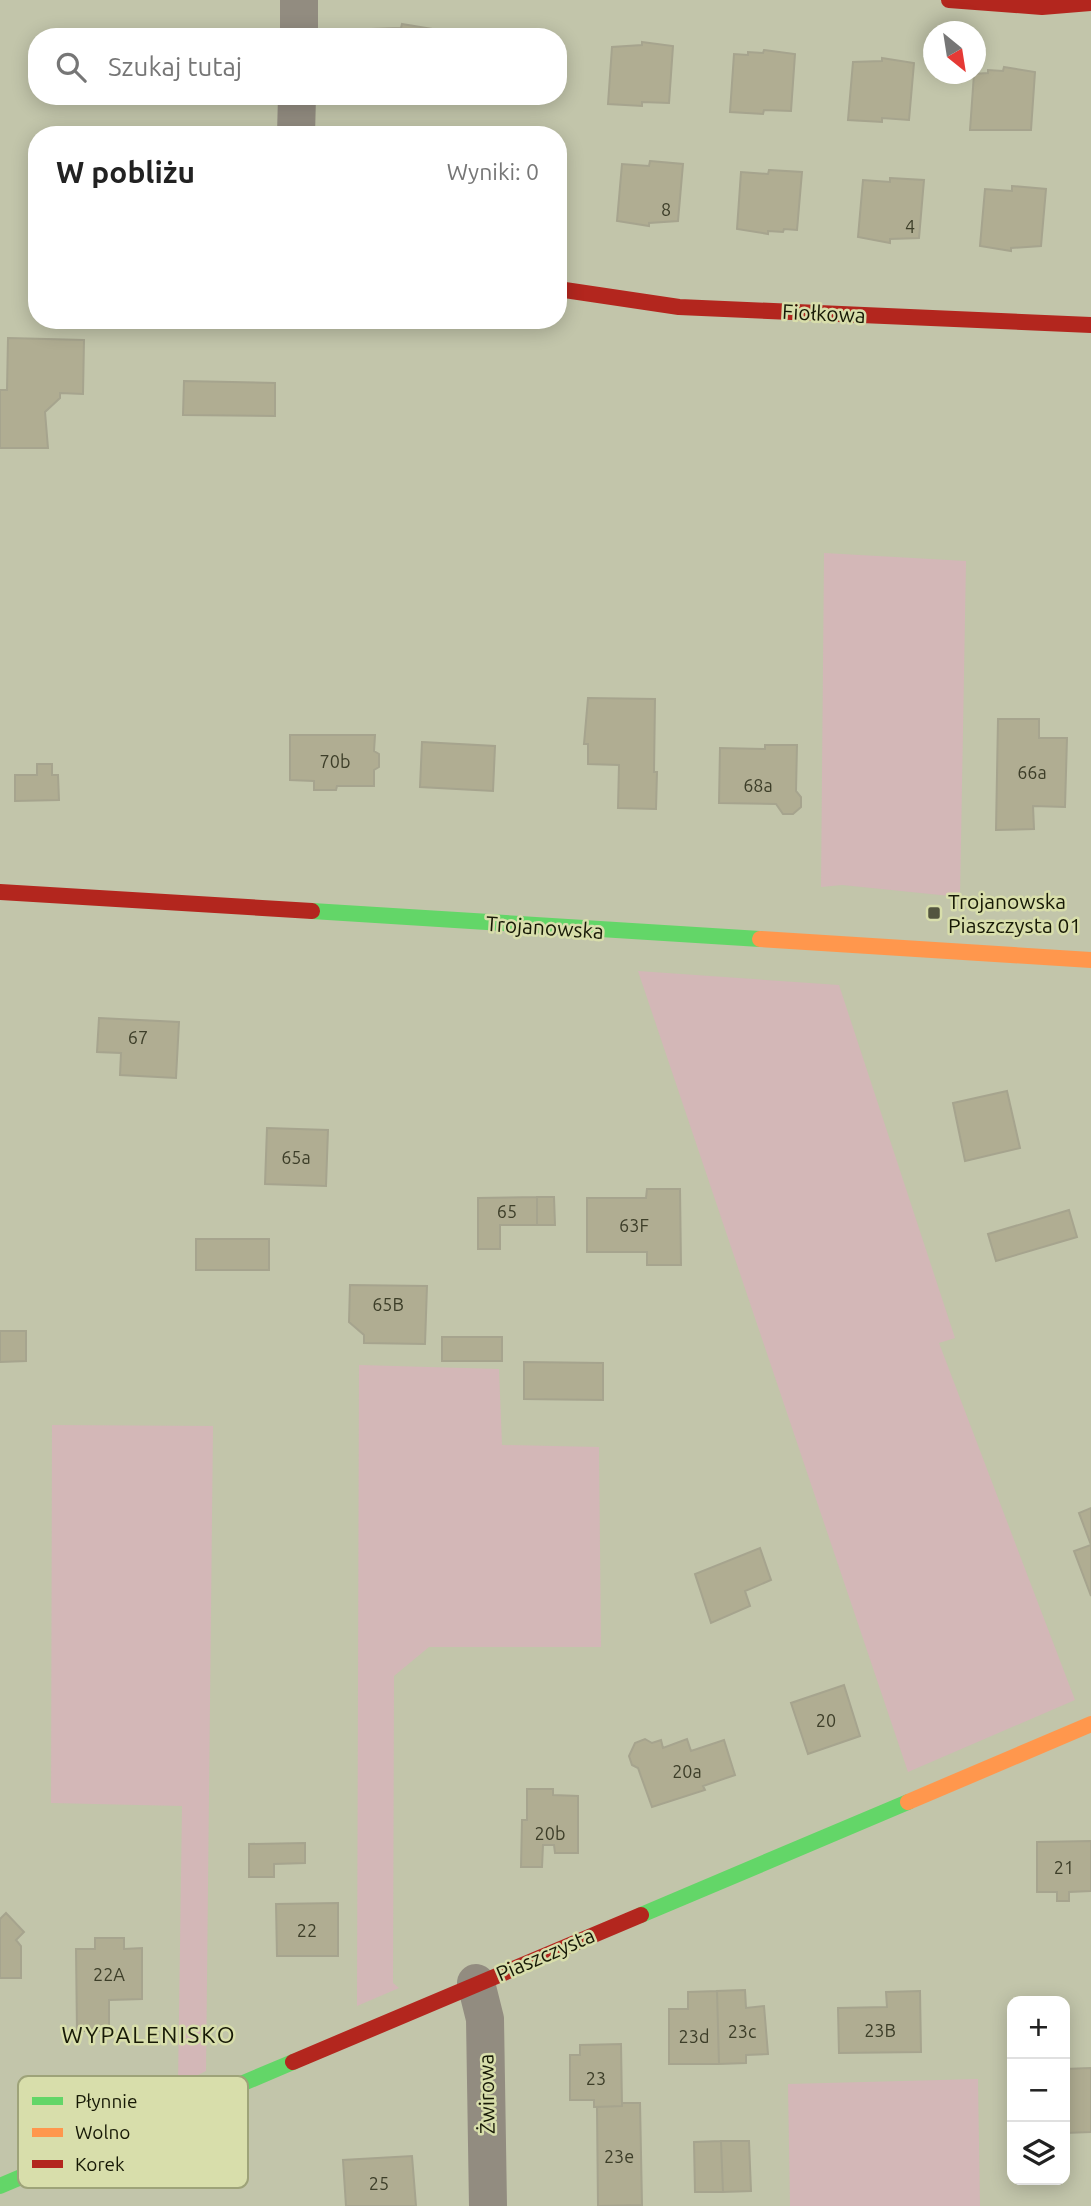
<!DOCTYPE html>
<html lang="pl">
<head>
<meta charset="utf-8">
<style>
  :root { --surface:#fff; --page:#f6f6f6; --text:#222; --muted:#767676; --line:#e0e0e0 }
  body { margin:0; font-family:Ubuntu,sans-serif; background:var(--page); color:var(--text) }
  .controls { position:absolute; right:21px; bottom:21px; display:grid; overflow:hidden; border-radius:14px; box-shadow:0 4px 18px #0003 }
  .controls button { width:63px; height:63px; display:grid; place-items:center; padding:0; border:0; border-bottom:2px solid var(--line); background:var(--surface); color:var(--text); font:35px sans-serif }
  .compass { position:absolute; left:923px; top:21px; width:63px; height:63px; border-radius:50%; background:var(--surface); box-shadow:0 4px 18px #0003; rotate:150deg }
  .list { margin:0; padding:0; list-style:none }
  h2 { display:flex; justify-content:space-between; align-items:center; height:91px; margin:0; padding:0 28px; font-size:30px }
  h2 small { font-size:23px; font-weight:400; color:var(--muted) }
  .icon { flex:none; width:38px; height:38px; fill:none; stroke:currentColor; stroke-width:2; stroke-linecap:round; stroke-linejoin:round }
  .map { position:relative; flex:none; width:1091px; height:2206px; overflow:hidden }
  .search { position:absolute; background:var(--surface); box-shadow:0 4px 18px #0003; left:28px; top:28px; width:539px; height:77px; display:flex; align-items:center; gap:18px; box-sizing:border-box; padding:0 24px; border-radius:28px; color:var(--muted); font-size:26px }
  .panel { position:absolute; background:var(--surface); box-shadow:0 4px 18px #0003; left:28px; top:126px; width:539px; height:203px; border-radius:28px }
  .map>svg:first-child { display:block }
  .green { fill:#d3b7b7 }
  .building { fill:#b0ad92; stroke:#a6a48e; stroke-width:2 }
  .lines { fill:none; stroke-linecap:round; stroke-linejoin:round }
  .street { stroke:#928c80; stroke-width:38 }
  .fast { stroke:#63d668; stroke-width:16 }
  .slow { stroke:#ff974d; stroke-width:16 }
  .jam { stroke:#b3261e; stroke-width:16 }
  .poi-dot { fill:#53553f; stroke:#d8deab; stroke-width:2.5 }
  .labels { text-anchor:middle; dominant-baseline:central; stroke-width:5; stroke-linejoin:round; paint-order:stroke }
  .number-label { font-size:18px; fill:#3d3e29 }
  .street-label { font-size:21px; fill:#171906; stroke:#d8deab }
  .poi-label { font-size:21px; fill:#171906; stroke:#d8deab; text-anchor:start }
  .neighbourhood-label { font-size:23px; letter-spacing:2px; fill:#171906; stroke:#d8deab }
  .key { fill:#d8deab; stroke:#9ea379; stroke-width:2 }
  .key-label { font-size:19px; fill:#171906 }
</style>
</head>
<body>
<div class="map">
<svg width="1091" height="2206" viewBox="0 0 1091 2206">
  <rect width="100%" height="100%" fill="#c2c5aa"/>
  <path class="green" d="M 824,553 L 966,561 L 960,897 L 842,885 L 821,887 Z
    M 638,971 L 839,985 L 955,1338 L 939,1343 L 1075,1700 L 908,1772 Z
    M 359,1365 L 499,1369 L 502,1445 L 599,1447 L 601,1647 L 429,1647 L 394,1676 L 393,1983 L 399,1988 L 357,2006 Z
    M 52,1425 L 213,1426 L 206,2071 L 178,2085 L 182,1806 L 51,1803 Z
    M 978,2079 L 980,2206 L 790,2206 L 788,2084 Z"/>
  <path class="building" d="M 402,24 L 433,29 L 432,37 L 371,37 L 372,29 L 401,28 Z
    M 642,42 L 673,46 L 669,103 L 642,102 L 642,106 L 608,104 L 612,47 L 642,45 Z
    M 764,50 L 795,54 L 791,111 L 764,110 L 763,114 L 730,112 L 734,54 L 748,55 L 748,52 L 763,53 Z
    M 882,58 L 914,63 L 909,120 L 882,118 L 882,122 L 848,120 L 853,62 L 882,61 Z
    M 1004,67 L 1035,72 L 1031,130 L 970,130 L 974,74 L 988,73 L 988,70 L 1003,71 Z
    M 650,161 L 683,164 L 678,221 L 649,223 L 649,226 L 617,221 L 622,164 L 649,166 Z
    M 769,170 L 802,172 L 797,230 L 784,229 L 783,232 L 768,231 L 768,234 L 737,229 L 741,172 L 768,174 Z
    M 890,178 L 924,180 L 919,238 L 890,239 L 890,243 L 858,237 L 863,180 L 890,182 Z
    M 1012,186 L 1046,189 L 1041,246 L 1011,248 L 1011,251 L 980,246 L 985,189 L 1012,191 Z
    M 8,338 L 84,340 L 83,394 L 60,393 L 60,398 L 45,412 L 48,448 L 0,448 L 0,390 L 7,390 Z
    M 184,381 L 275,383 L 275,416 L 183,415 Z
    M 588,698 L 655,699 L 654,772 L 657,772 L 656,809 L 618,808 L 619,765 L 588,764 L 588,744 L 584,744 Z
    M 998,719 L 1039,719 L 1039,738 L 1067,738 L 1065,807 L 1033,806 L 1034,829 L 996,830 Z
    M 290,735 L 375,735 L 374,751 L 379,754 L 379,767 L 374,770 L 374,786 L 337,786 L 336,790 L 314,790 L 314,781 L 290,780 Z
    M 422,742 L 495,746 L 493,791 L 420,787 Z
    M 765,745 L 797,745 L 796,791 L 801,797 L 801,807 L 793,814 L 783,814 L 776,804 L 719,803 L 720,748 L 765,749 Z
    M 37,764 L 52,764 L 52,775 L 58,775 L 59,800 L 15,801 L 15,775 L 37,775 Z
    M 99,1018 L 179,1022 L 176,1078 L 120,1075 L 121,1053 L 97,1052 Z
    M 1007,1091 L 1020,1148 L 965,1161 L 953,1103 Z
    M 267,1128 L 328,1130 L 326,1186 L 265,1184 Z
    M 647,1189 L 680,1189 L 681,1265 L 647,1265 L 647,1252 L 587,1252 L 587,1198 L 646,1198 Z
    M 537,1197 L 537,1225 L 500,1225 L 500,1249 L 478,1249 L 478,1198 Z
    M 537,1197 L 554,1197 L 555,1225 L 537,1225 Z
    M 1069,1210 L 1077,1237 L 996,1261 L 988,1234 Z
    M 196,1239 L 269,1239 L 269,1270 L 196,1270 Z
    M 350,1285 L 427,1286 L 425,1344 L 364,1343 L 364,1335 L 349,1322 Z
    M 0,1331 L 26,1331 L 26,1361 L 0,1362 Z
    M 442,1337 L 502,1337 L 502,1361 L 442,1361 Z
    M 524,1362 L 603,1363 L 603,1400 L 524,1399 Z
    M 1091,1508 L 1091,1596 L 1074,1551 L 1091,1545 L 1079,1513 Z
    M 760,1548 L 771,1580 L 745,1591 L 750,1606 L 711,1623 L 695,1574 Z
    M 844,1685 L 860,1736 L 808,1754 L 791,1703 Z
    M 645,1739 L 652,1743 L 661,1740 L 663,1748 L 687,1739 L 691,1751 L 724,1740 L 735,1775 L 703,1786 L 705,1790 L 652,1807 L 638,1768 L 632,1765 L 629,1756 L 635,1743 Z
    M 527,1789 L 553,1789 L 553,1795 L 578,1796 L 578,1853 L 555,1853 L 554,1845 L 543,1845 L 542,1867 L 521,1867 L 522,1820 L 527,1820 Z
    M 1091,1841 L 1091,1891 L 1069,1892 L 1069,1901 L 1057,1901 L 1057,1892 L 1037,1892 L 1037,1842 Z
    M 305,1843 L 305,1863 L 274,1864 L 274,1877 L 249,1877 L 249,1844 Z
    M 338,1903 L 338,1956 L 277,1956 L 276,1904 Z
    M 6,1913 L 24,1932 L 16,1940 L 21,1946 L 21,1978 L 0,1978 L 0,1919 Z
    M 95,1938 L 124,1938 L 124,1949 L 142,1948 L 142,1999 L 109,2000 L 109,2031 L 77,2031 L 76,1949 L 95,1949 Z
    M 745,1990 L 746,2008 L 764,2006 L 768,2054 L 746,2055 L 746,2063 L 719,2064 L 717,1991 Z
    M 717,1991 L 719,2064 L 669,2064 L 669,2009 L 688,2009 L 688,1992 Z
    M 920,1991 L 921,2052 L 839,2053 L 838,2008 L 887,2007 L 886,1992 Z
    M 621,2044 L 622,2106 L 594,2107 L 594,2100 L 570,2100 L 570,2055 L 580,2055 L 580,2045 Z
    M 1091,2068 L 1091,2132 L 1065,2133 L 1065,2069 Z
    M 622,2103 L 640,2103 L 642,2205 L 598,2206 L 597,2107 L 622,2106 Z
    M 721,2141 L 749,2141 L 751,2191 L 723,2192 Z
    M 721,2141 L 723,2192 L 695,2192 L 694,2142 Z
    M 412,2156 L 416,2206 L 346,2206 L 343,2160 Z"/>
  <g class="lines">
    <path class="street" d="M 299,37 L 299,0
      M 296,135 L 297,96
      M 476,1983 L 485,2019 L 488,2206"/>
    <path class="fast" d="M 312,911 L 760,939
      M 641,1915 L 908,1802
      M 0,2186 L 293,2062"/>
    <path class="slow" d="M 760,939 L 1091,960
      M 908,1802 L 1091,1724"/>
    <path class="jam" d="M 949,0 L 1042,7 L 1091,3
      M 558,289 L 679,307 L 1091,325
      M 0,892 L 312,911
      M 293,2062 L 641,1915"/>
  </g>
  <rect class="poi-dot" x="927" y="906" width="14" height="14" rx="3.5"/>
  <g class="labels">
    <g class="number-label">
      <text x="666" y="209">8</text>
      <text x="910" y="226">4</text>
      <text x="335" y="761">70b</text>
      <text x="1032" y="772">66a</text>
      <text x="758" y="785">68a</text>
      <text x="138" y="1037">67</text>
      <text x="296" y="1157">65a</text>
      <text x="507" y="1211">65</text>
      <text x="634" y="1225">63F</text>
      <text x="388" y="1304">65B</text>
      <text x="826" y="1720">20</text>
      <text x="687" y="1771">20a</text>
      <text x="550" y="1833">20b</text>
      <text x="1064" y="1867">21</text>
      <text x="307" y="1930">22</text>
      <text x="109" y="1974">22A</text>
      <text x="880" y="2030">23B</text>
      <text x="742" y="2031">23c</text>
      <text x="694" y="2036">23d</text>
      <text x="596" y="2078">23</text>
      <text x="619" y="2156">23e</text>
      <text x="379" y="2183">25</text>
    </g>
    <g class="street-label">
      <text transform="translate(824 313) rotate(3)">Fiołkowa</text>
      <text transform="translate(545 927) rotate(4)">Trojanowska</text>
      <text transform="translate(545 1954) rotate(-23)">Piaszczysta</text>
      <text transform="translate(486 2094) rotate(-91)">Żwirowa</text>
    </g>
    <g class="poi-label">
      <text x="948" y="901">Trojanowska<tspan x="948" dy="24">Piaszczysta 01</tspan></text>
    </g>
    <g class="neighbourhood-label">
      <text x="149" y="2034">WYPALENISKO</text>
    </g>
  </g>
  <rect x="18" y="2076" width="230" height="112" rx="10" class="key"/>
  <rect x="32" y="2097" width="31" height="8" fill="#63d668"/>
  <rect x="32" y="2128" width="31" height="9" fill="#ff974d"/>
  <rect x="32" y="2160" width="31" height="8" fill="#b3261e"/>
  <g class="key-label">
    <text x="75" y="2108">Płynnie</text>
    <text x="75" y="2139">Wolno</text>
    <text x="75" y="2171">Korek</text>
  </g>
</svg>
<div class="controls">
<button>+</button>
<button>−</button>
<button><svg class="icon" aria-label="layers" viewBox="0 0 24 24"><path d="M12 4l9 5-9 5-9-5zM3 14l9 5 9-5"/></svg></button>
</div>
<svg class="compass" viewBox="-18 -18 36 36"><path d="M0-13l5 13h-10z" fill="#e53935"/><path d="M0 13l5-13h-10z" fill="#767676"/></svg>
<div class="search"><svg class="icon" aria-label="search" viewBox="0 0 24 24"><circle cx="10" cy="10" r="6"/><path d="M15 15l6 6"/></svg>Szukaj tutaj</div>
<section class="panel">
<h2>W pobliżu<small>Wyniki: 0</small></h2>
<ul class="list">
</ul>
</section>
</div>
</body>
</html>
